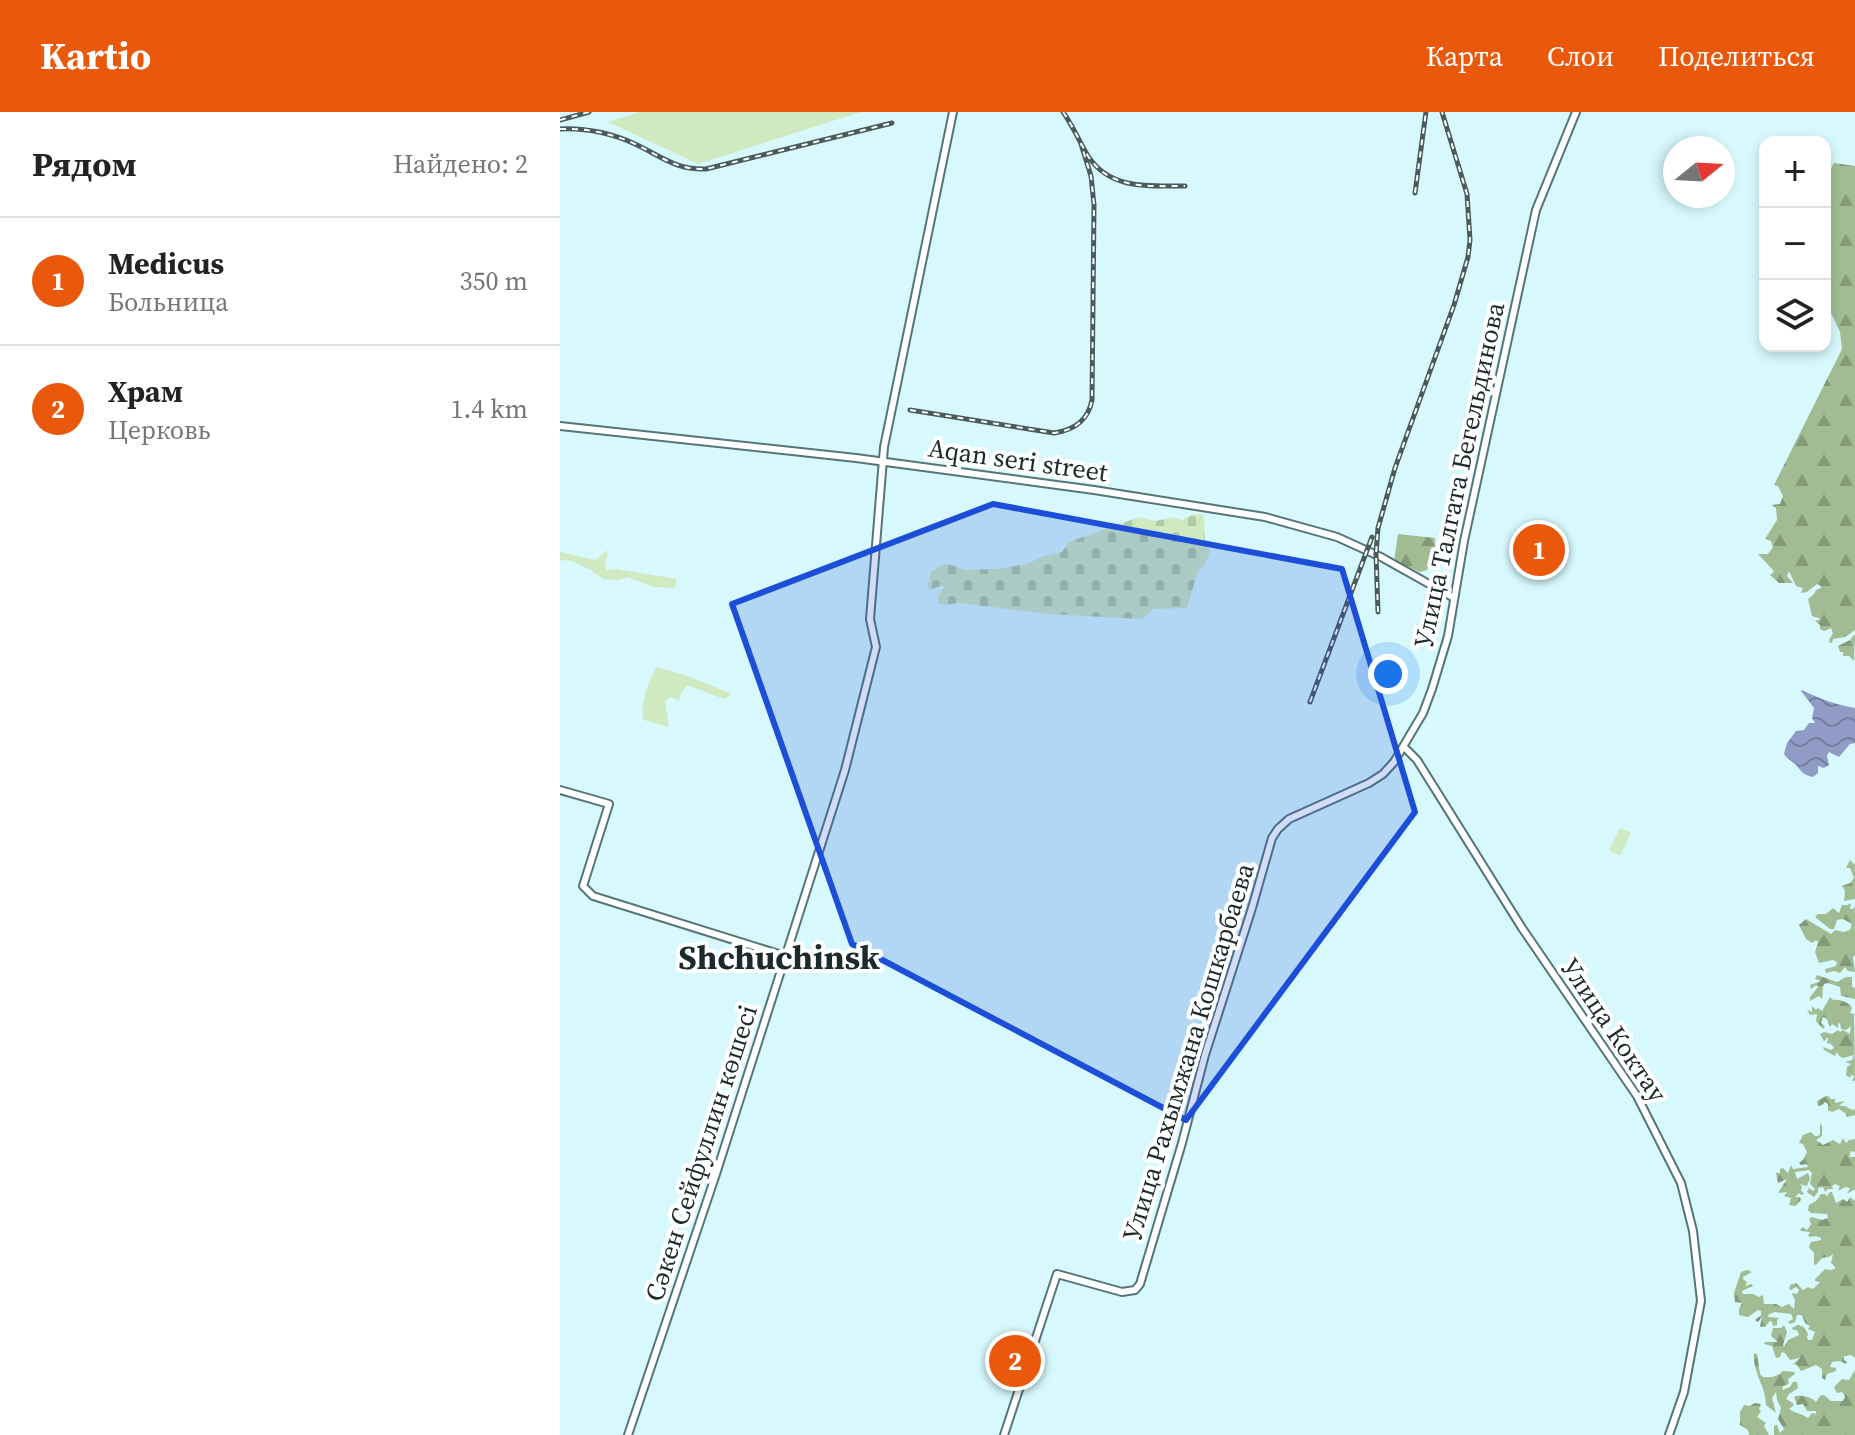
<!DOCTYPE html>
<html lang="ru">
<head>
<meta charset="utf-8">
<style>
  :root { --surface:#fff; --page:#f6f6f6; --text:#222; --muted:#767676; --line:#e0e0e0; --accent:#ea580c }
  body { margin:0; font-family:"Source Serif 4",serif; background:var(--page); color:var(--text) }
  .controls { position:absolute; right:24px; top:24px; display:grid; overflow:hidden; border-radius:16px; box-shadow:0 4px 12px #0003 }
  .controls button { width:72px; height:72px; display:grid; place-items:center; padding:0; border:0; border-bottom:2px solid var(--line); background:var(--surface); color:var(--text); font:40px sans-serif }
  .compass { position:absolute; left:1103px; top:24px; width:72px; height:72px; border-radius:50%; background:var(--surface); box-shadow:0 4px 12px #0003; rotate:72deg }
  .you { position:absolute; left:828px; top:562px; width:28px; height:28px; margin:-20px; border:6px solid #fff; border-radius:50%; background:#1a73e8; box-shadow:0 0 0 12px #1a73e833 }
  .badge { display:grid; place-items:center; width:52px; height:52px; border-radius:50%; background:var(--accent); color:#fff; font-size:26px; font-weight:700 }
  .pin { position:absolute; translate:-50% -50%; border:4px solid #fff; box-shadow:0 2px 8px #0006 }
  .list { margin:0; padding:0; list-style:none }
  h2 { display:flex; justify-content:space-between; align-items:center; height:104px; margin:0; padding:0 32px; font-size:34px }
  h2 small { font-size:26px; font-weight:400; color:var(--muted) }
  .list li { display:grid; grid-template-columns:52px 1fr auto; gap:24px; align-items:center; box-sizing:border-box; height:128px; padding:0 32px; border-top:2px solid var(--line) }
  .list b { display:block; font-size:30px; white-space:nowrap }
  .list p { margin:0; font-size:26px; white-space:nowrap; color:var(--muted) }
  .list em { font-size:26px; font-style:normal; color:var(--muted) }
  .icon { flex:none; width:44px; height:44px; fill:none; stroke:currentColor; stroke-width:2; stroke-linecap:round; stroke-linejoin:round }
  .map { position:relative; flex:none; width:1295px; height:1323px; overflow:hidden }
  header { display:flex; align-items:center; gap:48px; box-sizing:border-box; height:112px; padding:0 40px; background:var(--accent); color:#fff }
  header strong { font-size:38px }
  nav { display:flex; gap:44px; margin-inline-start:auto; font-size:28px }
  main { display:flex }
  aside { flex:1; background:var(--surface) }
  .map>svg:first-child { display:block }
  .green { fill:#cfeac0 }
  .forest { fill:url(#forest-firs) }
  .cemetery { fill:url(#cemetery-stones) }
  .water { fill:url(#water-waves) }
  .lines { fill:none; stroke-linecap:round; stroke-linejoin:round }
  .secondary-casing { stroke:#567578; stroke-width:10 }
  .secondary { stroke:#fff; stroke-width:6 }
  .rail-casing { stroke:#495b5d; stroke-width:5 }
  .rail { stroke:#fff; stroke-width:2; stroke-dasharray:6; stroke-linecap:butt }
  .marked { fill:#1d4ed8; fill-opacity:0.2; stroke:#1d4ed8; stroke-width:6; stroke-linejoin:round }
  .labels { text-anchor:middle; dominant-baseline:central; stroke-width:8; stroke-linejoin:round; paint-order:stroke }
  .street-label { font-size:26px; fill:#1d2a2b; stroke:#fff }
  .district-label { font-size:34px; font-weight:bold; fill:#1d2a2b; stroke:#fff }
</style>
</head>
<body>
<header>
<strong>Kartio</strong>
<nav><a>Карта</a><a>Слои</a><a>Поделиться</a></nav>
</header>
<main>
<aside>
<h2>Рядом<small>Найдено: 2</small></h2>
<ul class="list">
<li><span class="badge">1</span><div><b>Medicus</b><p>Больница</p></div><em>350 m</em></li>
<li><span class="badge">2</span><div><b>Храм</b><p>Церковь</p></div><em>1.4 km</em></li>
</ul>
</aside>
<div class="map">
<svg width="1295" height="1323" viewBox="0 0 1295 1323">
  <defs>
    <pattern id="forest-firs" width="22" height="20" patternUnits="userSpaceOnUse" patternTransform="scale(2)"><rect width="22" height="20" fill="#a1bc93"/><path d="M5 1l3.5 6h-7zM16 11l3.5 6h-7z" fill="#839978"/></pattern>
    <pattern id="cemetery-stones" width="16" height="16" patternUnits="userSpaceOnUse" patternTransform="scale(2)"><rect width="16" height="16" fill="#cfeac0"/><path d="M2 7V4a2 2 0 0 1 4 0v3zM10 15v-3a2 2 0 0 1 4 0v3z" fill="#b1c9a5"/></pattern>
    <pattern id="water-waves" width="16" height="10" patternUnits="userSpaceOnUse" patternTransform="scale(2)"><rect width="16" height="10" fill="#909cc6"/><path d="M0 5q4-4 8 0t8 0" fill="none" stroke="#757fa1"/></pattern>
  </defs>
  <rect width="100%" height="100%" fill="#d7f9fd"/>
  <path class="green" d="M 80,0 L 301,0 L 138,52 L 48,10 Z
    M 48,438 L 45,453 L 47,458 L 56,457 L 117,467 L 115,476 L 93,475 L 67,465 L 59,468 L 43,467 L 31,458 L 12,449 L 0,448 L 0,440 L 35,448 Z
    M 97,555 L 122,562 L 172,582 L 164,587 L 127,573 L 121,581 L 119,589 L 111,585 L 105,589 L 109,615 L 84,608 C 79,595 89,566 97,555 Z
    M 1060,716 L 1071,721 L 1060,744 L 1049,738 Z"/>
  <path class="forest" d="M 1274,51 L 1295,54 L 1295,518 L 1285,525 L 1273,527 L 1272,531 L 1270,531 L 1269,528 L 1273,521 L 1271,516 L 1264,519 L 1260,517 L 1260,513 L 1255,509 L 1261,507 L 1252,504 L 1248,487 L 1254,482 L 1256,478 L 1261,476 L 1261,474 L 1257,472 L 1247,480 L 1241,481 L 1243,476 L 1236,474 L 1229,459 L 1227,464 L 1233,471 L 1219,471 L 1210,463 L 1214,460 L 1213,458 L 1198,442 L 1208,442 L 1213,435 L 1211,429 L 1205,427 L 1217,408 L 1216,396 L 1211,393 L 1220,392 L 1223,384 L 1218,374 L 1214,373 L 1282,237 L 1280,220 L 1265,188 L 1265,67 Z
    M 838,422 L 875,426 L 875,437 L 867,458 L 860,460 L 834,449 Z
    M 1294,523 L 1295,523 L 1294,549 L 1289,544 L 1283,544 L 1283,540 L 1280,540 L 1278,534 L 1290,528 Z
    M 1290,748 L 1295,753 L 1295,787 L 1284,789 L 1285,779 L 1282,774 L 1290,771 L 1294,766 L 1290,756 L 1286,756 Z
    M 1291,791 L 1290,797 L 1293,797 L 1295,795 L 1295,843 L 1293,845 L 1295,860 L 1288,859 L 1285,855 L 1280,861 L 1274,859 L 1266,861 L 1265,857 L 1276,854 L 1277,850 L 1273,848 L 1259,851 L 1255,840 L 1258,830 L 1256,828 L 1252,831 L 1246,827 L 1239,813 L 1246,807 L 1271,822 L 1275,818 L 1284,820 L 1290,818 L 1292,812 L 1283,807 L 1277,808 L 1274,817 L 1270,817 L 1255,805 L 1258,802 L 1266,802 L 1273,796 L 1279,801 L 1282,793 L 1288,793 Z
    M 1257,863 L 1277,870 L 1286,865 L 1292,865 L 1292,875 L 1295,876 L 1295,887 L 1281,884 L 1280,875 L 1268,871 L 1264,872 C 1262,877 1263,881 1262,887 L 1259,884 L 1250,889 L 1250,885 L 1258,875 L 1256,873 L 1251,877 L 1250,873 L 1261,869 L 1255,867 Z
    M 1270,885 L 1273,888 C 1279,887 1289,890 1292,896 L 1290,901 L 1294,902 L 1295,967 L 1294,969 L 1292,969 L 1294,964 L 1291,963 L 1290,966 L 1286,963 L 1287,955 L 1291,952 L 1285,950 L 1292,948 L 1294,943 L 1283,946 L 1279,944 L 1277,940 L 1275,944 L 1264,938 L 1263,935 L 1271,938 L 1274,936 L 1271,932 L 1267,931 L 1268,926 L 1266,926 L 1266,928 L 1264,929 L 1260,922 L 1264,920 L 1272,922 L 1278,918 L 1280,920 L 1283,918 L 1290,922 L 1291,914 L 1286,918 L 1281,917 L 1280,911 L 1278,912 L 1278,916 L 1272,912 L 1270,915 L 1267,907 L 1263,905 L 1261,911 L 1265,915 L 1263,917 L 1256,909 L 1257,902 L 1250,903 L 1247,898 L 1252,900 L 1252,894 L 1256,898 L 1258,896 L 1262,899 Z
    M 1266,984 L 1268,984 L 1271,987 L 1275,987 L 1275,991 L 1285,989 L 1279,994 L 1285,994 L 1292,998 L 1295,997 L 1295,1003 L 1287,1005 L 1285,1001 L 1279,997 L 1272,1000 L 1268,998 L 1268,992 L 1265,990 L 1262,993 L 1258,994 L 1257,989 Z
    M 1260,1011 L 1262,1014 L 1262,1024 L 1256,1028 L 1263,1033 L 1273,1028 L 1280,1032 L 1283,1026 L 1286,1031 L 1289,1028 L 1295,1027 L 1295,1040 L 1291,1039 L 1289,1045 L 1295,1045 L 1295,1077 L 1287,1082 L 1290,1076 L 1285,1075 L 1278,1079 L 1280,1074 L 1275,1072 L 1272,1074 L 1273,1077 L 1268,1077 L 1265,1080 L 1263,1075 L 1258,1076 L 1258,1080 L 1254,1085 L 1247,1080 L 1249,1076 L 1253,1079 L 1255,1077 L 1250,1072 L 1252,1061 L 1249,1058 L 1235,1060 L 1237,1067 L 1248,1061 L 1250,1066 L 1247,1074 L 1239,1072 L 1242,1074 L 1241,1078 L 1244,1082 L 1242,1083 L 1239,1081 L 1235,1085 L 1240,1085 L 1241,1088 L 1235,1094 L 1229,1093 L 1231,1086 L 1224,1084 L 1227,1080 L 1218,1081 L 1227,1067 L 1218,1071 L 1216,1061 L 1220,1061 L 1220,1057 L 1223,1056 L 1228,1061 L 1231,1053 L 1233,1057 L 1248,1055 L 1247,1052 L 1241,1053 L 1239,1051 L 1243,1048 L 1247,1040 L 1243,1032 L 1239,1031 L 1243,1023 L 1251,1020 L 1255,1024 L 1258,1024 L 1260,1022 Z
    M 1270,1080 L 1272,1080 L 1276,1091 L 1283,1087 L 1287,1090 L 1290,1085 L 1295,1089 L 1295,1246 L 1291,1243 L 1284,1244 L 1284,1248 L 1287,1250 L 1286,1252 L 1280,1249 L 1272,1250 L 1270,1255 L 1276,1256 L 1276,1259 L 1267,1262 L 1265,1268 L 1262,1266 L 1262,1257 L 1256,1253 L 1241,1259 L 1237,1253 L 1233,1252 L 1240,1246 L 1230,1248 L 1225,1241 L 1222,1240 L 1220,1245 L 1216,1246 L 1212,1234 L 1204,1232 L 1205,1230 L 1218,1230 L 1211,1224 L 1213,1216 L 1221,1216 L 1224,1213 L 1227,1220 L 1223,1233 L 1224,1235 L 1228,1228 L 1239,1223 L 1237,1218 L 1233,1218 L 1232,1216 L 1238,1213 L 1244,1215 L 1248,1222 L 1247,1225 L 1248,1228 L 1252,1228 L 1255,1220 L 1248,1217 L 1250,1214 L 1245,1211 L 1242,1203 L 1237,1203 L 1235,1210 L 1230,1212 L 1228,1210 L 1233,1207 L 1231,1202 L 1215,1200 L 1209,1202 L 1208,1205 L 1219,1206 L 1217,1208 L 1217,1213 L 1213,1214 L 1212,1210 L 1210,1209 L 1205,1215 L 1201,1215 L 1200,1214 L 1202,1205 L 1198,1210 L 1195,1208 L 1201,1203 L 1201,1199 L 1198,1198 L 1188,1205 L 1179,1203 L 1179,1197 L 1182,1191 L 1175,1190 L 1174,1181 L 1181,1160 L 1187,1158 L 1192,1160 L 1183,1165 L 1183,1167 L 1187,1170 L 1185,1174 L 1191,1172 L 1193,1174 L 1182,1179 L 1183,1182 L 1193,1182 L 1199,1185 L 1203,1183 L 1204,1192 L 1216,1192 L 1222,1195 L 1229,1192 L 1234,1197 L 1235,1188 L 1232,1182 L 1233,1181 L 1237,1182 L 1239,1178 L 1236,1175 L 1231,1178 L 1229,1177 L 1230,1173 L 1236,1171 L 1243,1178 L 1248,1175 L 1253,1177 L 1260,1170 L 1255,1169 L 1255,1167 L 1265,1157 L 1269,1158 L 1275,1157 L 1275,1155 L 1271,1151 L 1273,1142 L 1269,1145 L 1262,1146 L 1256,1153 L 1254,1152 L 1254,1141 L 1249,1135 L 1251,1130 L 1261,1128 L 1261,1126 L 1256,1124 L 1250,1125 L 1248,1124 L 1250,1120 L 1241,1119 L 1240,1117 L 1244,1115 L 1246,1118 L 1248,1117 L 1251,1112 L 1249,1107 L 1252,1105 L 1262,1108 L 1268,1106 L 1267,1102 L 1251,1101 L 1248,1098 L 1249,1093 L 1256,1089 L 1261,1082 L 1265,1082 L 1267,1084 Z
    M 1194,1241 L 1197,1242 L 1200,1262 L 1203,1265 C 1211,1266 1217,1265 1223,1259 L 1234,1260 L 1235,1262 L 1228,1267 L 1229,1272 L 1223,1274 L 1222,1278 L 1230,1275 L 1233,1270 L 1237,1270 L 1238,1276 L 1229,1282 L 1226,1287 L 1233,1291 L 1234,1293 L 1229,1297 C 1236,1302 1241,1301 1248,1306 L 1252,1301 L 1256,1302 L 1256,1299 L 1247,1299 L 1243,1292 L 1237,1293 L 1234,1285 C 1240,1282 1252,1285 1256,1290 L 1260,1284 L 1264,1283 L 1271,1289 L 1283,1289 L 1285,1285 L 1282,1280 L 1277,1281 L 1274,1275 L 1282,1267 L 1289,1268 L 1295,1258 L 1295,1323 L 1214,1323 L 1214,1314 L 1217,1313 L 1220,1321 L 1224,1317 L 1218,1307 L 1221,1296 L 1217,1288 L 1216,1280 L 1212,1286 L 1216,1301 L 1206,1293 C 1206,1274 1192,1260 1194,1241 Z
    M 1195,1291 L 1201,1292 L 1199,1297 L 1201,1299 L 1197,1305 L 1206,1311 L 1204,1314 L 1209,1323 L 1189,1323 L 1188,1318 L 1180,1313 L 1180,1300 L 1184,1293 L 1189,1294 Z"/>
  <path class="cemetery" d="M 634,402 L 640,402 L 644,405 L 645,429 L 650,439 L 644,455 L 638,459 L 627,496 L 593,497 L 585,505 L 580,507 L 489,502 L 400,491 L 383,493 L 378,491 L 378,484 L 385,474 L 380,474 L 369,478 L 368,472 L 371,460 L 382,453 L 388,452 L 406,458 L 437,457 L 467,452 L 484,444 L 502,440 L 509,430 L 579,405 L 596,409 L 614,405 L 622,408 Z"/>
  <path class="water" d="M 1242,578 C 1260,587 1274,592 1295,596 L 1295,631 L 1290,632 L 1279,645 L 1269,640 L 1267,644 L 1269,653 L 1264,656 L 1258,654 L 1258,661 L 1253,665 C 1242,662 1243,661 1236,653 C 1231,648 1228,648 1224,642 L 1227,631 L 1236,619 L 1244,618 L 1249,611 L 1255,611 L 1252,606 L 1254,596 L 1241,579 Z"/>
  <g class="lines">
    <defs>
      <path id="secondary" d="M 0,314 L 296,346 L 534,378 L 705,405 L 777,425 L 821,445 L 894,486
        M 844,635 L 857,648 L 962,816 L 1077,984 L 1121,1071 L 1133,1119 L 1141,1189 L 1124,1280 L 1109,1323
        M 0,678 L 49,692 L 23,774 L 33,784 L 225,844
        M 68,1323 L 156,1062 L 285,658 L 316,535 L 310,507 L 324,335 L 393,0
        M 444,1323 L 497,1162 L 562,1180 L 575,1178 L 580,1172 L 622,1031 L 645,943 L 692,796 L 712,726 L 718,717 L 729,707 L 809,671 L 823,662 L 834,650 L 863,601 L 872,577 L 888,524 L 904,429 L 976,98 L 1016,0"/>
    </defs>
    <use href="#secondary" class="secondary-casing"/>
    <use href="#secondary" class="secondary"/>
    <defs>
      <path id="rail" d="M 503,0 C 513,14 519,29 528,44 C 550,78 589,74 625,74
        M 0,8 L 29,0
        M 0,17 C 25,16 51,21 75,32 C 101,44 115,58 146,57 L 332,11
        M 855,81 L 866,0
        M 350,298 L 494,321 C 514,318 528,309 532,288 L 534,93 L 531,64 L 521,32
        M 818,500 L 816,442 L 818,416 L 835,356 L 894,193 L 908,145 L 910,128 L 907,82 L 882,0
        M 750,590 L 812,425"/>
    </defs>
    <use href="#rail" class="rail-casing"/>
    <use href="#rail" class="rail"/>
  </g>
  <path class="marked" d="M 433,392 L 782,457 L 855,700 L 626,1008 L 292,832 L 172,492 Z"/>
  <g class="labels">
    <g class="street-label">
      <text transform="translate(458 348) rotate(8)">Aqan seri street</text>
      <text transform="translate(899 363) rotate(-78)">Улица Талгата Бегельдинова</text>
      <text transform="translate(1054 918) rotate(56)">Улица Коктау</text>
      <text transform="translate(628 940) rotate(-73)">Улица Рахымжана Кошкарбаева</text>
      <text transform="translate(141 1041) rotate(-72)">Сәкен Сейфуллин көшесі</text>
    </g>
    <g class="district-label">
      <text x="219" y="845">Shchuchinsk</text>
    </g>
  </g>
</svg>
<div class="controls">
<button>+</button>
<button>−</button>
<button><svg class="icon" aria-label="layers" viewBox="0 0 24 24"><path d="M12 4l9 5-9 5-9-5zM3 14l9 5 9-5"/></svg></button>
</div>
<svg class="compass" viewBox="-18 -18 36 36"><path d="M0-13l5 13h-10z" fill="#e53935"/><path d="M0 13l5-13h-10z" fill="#767676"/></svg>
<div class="you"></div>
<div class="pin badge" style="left:979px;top:438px">1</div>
<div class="pin badge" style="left:455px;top:1249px">2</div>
</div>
</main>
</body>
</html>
